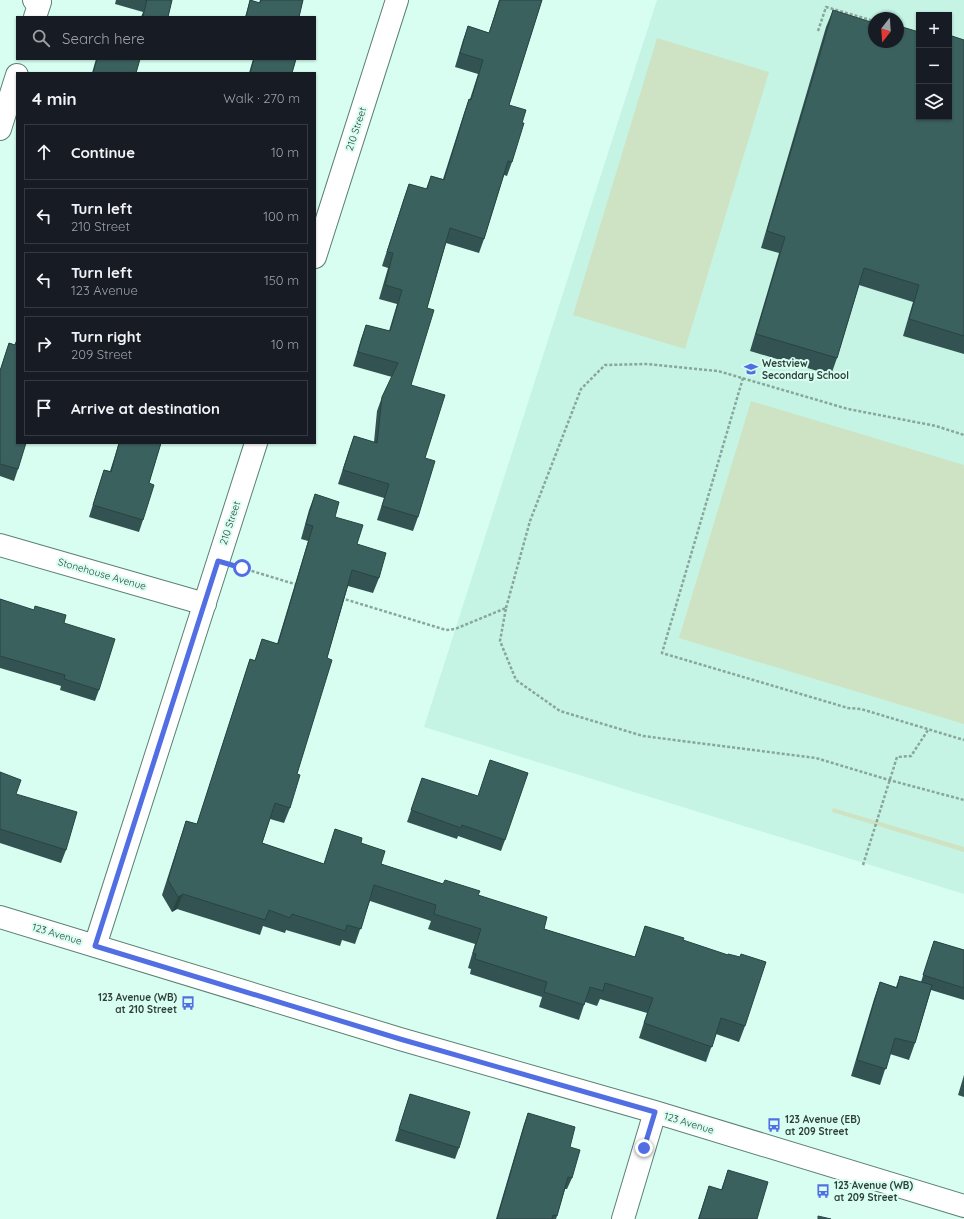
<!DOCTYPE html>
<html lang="en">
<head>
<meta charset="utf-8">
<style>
  :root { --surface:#171b24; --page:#242831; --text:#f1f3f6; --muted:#9ea1a6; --line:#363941 }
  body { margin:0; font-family:Quicksand,sans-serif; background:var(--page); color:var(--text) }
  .controls { position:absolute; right:12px; top:12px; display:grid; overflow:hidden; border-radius:0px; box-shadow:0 1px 3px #0004 }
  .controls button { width:36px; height:36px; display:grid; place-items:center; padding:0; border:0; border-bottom:1px solid var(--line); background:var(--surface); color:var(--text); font:20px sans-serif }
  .compass { position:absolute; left:868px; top:12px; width:36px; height:36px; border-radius:50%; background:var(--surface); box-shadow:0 1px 3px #0004; rotate:197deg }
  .stop { position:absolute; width:12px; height:12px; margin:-9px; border:3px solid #516ee3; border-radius:50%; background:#fff }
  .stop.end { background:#516ee3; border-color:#fff; box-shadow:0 1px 4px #0008 }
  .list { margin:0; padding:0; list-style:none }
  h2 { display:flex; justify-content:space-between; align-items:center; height:52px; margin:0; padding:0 16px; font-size:17px }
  h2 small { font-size:13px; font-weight:400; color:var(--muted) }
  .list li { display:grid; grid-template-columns:26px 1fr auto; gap:12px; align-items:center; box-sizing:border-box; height:56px; margin:0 8px 8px; padding:0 8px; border:1px solid var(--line); border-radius:0px }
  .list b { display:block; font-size:15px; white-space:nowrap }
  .list p { margin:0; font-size:13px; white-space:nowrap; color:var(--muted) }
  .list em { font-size:13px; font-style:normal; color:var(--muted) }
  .icon { flex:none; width:22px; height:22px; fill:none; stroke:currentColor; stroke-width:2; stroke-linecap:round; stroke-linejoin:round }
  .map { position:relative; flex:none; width:964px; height:1219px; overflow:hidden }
  .search { position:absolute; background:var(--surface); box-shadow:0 1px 3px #0004; left:16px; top:16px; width:300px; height:44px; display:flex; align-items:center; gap:10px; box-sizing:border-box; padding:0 14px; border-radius:0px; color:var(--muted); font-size:15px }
  .panel { position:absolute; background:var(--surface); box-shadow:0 1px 3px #0004; left:16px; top:72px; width:300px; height:372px; border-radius:0px }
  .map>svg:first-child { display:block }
  .built { fill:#c5f4e5; fill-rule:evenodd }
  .green { fill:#cee3c3 }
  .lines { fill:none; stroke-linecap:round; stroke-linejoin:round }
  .minor-casing { stroke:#5c8075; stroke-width:24 }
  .path { stroke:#89a59c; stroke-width:2.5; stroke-dasharray:3 2; stroke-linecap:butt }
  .minor { stroke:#fff; stroke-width:22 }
  .wall { fill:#335352 }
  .shaded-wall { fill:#294442 }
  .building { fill:#3b615f; stroke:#294442 }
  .route { stroke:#516ee3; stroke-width:5 }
  .labels { text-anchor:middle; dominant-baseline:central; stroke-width:4; stroke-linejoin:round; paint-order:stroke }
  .street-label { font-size:10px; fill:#2f3f3a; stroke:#d7fef1 }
  .poi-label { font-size:10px; font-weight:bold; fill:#2f3f3a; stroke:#d7fef1; text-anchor:start }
</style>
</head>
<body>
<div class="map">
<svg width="964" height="1219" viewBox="0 0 964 1219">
  <rect width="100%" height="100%" fill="#d7fef1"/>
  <path class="built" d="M 657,0 L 964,0 L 964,894 L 424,727 ZM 919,15 L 949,15 L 949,117 L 919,117 ZM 874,18 L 898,18 L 898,42 L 874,42 Z"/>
  <path class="green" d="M 657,38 L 769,72 L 685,349 L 573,315 Z
    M 751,401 L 964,465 L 964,724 L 679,638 Z
    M 833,808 L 964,847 L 964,852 L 832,812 Z"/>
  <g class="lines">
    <defs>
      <path id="minor" d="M 34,0 L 40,2 L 35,17
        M 0,129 L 17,75
        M 315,257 L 397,0
        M 0,545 L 205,604
        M 0,917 L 400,1039 L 655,1112 L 964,1206
        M 95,946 L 256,443
        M 623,1219 L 655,1112"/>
    </defs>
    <use href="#minor" class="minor-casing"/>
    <path class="path" d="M 818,31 L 826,7 L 874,21
      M 743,378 L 662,653 L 848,708 L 861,709 L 964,740
      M 242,568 L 298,585
      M 341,598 L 446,630 L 455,629 L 506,608 L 500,641 L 516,680 L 560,711 L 643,736 L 816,758 L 889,780 L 964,800
      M 506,608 L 530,521 L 581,389 L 605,365 L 646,364 L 718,371 L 848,409 L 936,426 L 964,435
      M 863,865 L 897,757 L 911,756 L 928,730"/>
    <use href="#minor" class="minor"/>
  </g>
  <path class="wall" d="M 116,0 L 172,0 L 168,17 L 141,17 L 143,12 L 115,4 Z
    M 250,0 L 259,3 L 260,0 L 303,0 L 299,17 L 245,17 Z
    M 499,0 L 542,0 L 509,105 L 522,123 L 512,162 L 507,176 L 504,175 L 484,239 L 479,253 L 446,243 L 427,308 L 411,385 L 425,458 L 418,517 L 413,531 L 377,520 L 384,498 L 338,484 L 349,450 L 354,436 L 374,442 L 377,411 L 382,397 L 392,377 L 353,366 L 361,339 L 366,325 L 389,331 L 397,304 L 379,299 L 388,268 L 382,266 L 404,198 L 409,184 L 426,189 L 431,176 L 443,179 L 464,113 L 469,99 L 470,99 L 478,74 L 455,67 L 463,40 L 468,26 L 489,33 Z
    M 833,10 L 919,117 L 964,40 L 964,354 L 903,336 L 913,302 L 859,285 L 837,358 L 831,375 L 750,351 L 779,253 L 761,248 L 826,27 Z
    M 96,59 L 140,59 L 136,73 L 92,73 Z
    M 253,59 L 296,59 L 292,73 L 249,73 Z
    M 17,338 L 17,443 L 18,469 L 14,481 L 0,476 L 0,370 L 9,343 L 15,345 Z
    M 119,443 L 161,443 L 149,483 L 143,520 L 139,532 L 89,517 L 100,482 L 104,470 L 110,471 Z
    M 315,494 L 335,517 L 357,544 L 379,578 L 373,593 L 348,586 L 327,658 L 297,774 L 290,808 L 284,823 L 270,819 L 262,843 L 324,864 L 335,829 L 361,843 L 381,864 L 478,895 L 544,929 L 635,957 L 645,926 L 683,940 L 745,1026 L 739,1042 L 716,1034 L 706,1062 L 639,1038 L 647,1013 L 600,999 L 597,1006 L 585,1002 L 579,1020 L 539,1007 L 542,997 L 470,974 L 471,969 L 468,968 L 475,944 L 428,929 L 431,921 L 370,901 L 355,944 L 342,940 L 340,946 L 286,930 L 285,933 L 263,926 L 260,935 L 177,909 L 172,912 L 162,895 L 181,836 L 186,821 L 197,824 L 245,674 L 250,659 L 255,660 L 262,639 L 277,644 L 308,541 L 301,539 L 309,510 Z
    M 0,599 L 64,623 L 99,690 L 95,701 L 60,690 L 61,686 L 0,668 Z
    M 0,772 L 16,794 L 66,850 L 61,863 L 0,843 Z
    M 422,778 L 505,840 L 501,851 L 458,836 L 457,839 L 407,822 Z
    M 934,941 L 964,950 L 964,1000 L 931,990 L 915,1043 L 909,1060 L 890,1054 L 880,1085 L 851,1076 L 874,999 L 880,982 L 896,987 L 900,976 L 921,982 Z
    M 964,1075 L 964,1097 L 958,1095 Z
    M 410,1094 L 459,1148 L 455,1159 L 395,1141 Z
    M 528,1113 L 570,1147 L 572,1178 L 567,1189 L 565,1189 L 556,1219 L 496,1219 L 524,1124 Z
    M 728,1170 L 757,1219 L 698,1219 L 709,1186 L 721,1190 Z"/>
  <path class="shaded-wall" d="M 183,894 L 177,909 L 172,912 L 178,897 Z"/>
  <path class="building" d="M 145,0 L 172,0 L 168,17 L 146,17 L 143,16 L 147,0 Z
    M 250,0 L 260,3 L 261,0 L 303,0 L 299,17 L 246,17 Z
    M 500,0 L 542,0 L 509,105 L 526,110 L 522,123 L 524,123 L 512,162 L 508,161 L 484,239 L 450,228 L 427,308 L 434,310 L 411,385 L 445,395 L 425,458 L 435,461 L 418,517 L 382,506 L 389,484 L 343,470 L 354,436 L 377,443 L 382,397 L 398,363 L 358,352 L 366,325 L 390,331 L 402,290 L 385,285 L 393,253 L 387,252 L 409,184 L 427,189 L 431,176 L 444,180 L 469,99 L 471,100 L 483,60 L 460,53 L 468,26 L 489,33 Z
    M 833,10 L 874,23 L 874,42 L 898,42 L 898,30 L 899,26 L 919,32 L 919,117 L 949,117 L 949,35 L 964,40 L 964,336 L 909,319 L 919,285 L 864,268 L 837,358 L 756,334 L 785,237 L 767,231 Z
    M 97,59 L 140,59 L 136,73 L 93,73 Z
    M 254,59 L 296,59 L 292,73 L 250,73 Z
    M 17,340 L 17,443 L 26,443 L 18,469 L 0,464 L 0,371 L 9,343 L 15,345 Z
    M 119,443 L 161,443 L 149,483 L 154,485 L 143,520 L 93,505 L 104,470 L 111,472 Z
    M 315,494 L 339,502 L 335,517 L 363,525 L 357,544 L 386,553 L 379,578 L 352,570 L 327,658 L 332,660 L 297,774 L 300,775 L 290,808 L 275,803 L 262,843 L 324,864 L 335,829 L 362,838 L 361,843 L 385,851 L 381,864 L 443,884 L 445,880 L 480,891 L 478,895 L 547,917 L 544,929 L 635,957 L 645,926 L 684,938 L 683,940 L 728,955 L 728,954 L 740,957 L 741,954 L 766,962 L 745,1026 L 721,1018 L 712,1047 L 644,1023 L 653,998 L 605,983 L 603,991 L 590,987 L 584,1005 L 544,992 L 547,982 L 475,959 L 476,954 L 473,953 L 481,929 L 434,914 L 436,905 L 374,885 L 361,929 L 347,925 L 345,931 L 292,914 L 290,918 L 269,910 L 265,920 L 183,894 L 178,897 L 168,880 L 186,821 L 197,824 L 250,659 L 255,661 L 262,639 L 278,644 L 313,526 L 306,524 Z
    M 0,599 L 34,610 L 35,606 L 66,615 L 64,623 L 115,639 L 99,690 L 64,679 L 65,675 L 0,656 Z
    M 490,760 L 528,773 L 505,840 L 462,825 L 461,828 L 411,810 L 422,778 L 478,796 Z
    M 0,772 L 21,780 L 16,794 L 77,812 L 66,850 L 0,829 Z
    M 934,941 L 964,950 L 964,988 L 923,975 Z
    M 900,976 L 932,985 L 915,1043 L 895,1038 L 886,1069 L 857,1060 L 880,982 L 897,988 Z
    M 410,1094 L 470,1112 L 459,1148 L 399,1129 Z
    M 528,1113 L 575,1127 L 570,1147 L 580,1150 L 572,1178 L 568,1177 L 557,1216 L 553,1215 L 552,1219 L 497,1219 Z
    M 728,1170 L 768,1182 L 757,1219 L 699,1219 L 709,1186 L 722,1190 Z
    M 818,1216 L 831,1219 L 818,1219 Z"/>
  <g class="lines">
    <path class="route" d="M 242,568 L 218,561 L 95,946 L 400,1039 L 655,1112 L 644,1148"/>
  </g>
  <defs>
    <symbol id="school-bare" viewBox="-9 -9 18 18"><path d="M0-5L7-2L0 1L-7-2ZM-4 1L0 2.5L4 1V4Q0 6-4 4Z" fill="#516ee3" stroke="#d7fef1" stroke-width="2.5" paint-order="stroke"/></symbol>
    <symbol id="bus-bare" viewBox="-9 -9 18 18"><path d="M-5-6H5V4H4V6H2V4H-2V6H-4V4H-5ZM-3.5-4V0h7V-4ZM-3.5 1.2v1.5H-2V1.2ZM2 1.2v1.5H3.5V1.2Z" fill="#516ee3" stroke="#d7fef1" stroke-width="2.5" paint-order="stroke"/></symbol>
  </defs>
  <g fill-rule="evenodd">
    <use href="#school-bare" x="741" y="359" width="20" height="20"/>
    <use href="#bus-bare" x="178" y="993" width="20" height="20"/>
    <use href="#bus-bare" x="764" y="1115" width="20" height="20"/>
    <use href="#bus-bare" x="813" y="1181" width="20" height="20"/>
  </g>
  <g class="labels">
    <g class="street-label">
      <text transform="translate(356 129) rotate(-72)">210 Street</text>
      <text transform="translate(230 523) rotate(-72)">210 Street</text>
      <text transform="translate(102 574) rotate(16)">Stonehouse Avenue</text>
      <text transform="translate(57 934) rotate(17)">123 Avenue</text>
      <text transform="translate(689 1123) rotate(17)">123 Avenue</text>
    </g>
    <g class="poi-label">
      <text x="762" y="363">Westview<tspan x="762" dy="12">Secondary School</tspan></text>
      <text x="177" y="997" text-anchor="end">123 Avenue (WB)<tspan x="177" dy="12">at 210 Street</tspan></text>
      <text x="785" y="1119">123 Avenue (EB)<tspan x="785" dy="12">at 209 Street</tspan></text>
      <text x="834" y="1185">123 Avenue (WB)<tspan x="834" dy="12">at 209 Street</tspan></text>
    </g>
  </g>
</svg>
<div class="controls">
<button>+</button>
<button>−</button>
<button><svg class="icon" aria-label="layers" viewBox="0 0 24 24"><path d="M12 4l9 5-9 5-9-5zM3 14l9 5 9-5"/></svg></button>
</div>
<svg class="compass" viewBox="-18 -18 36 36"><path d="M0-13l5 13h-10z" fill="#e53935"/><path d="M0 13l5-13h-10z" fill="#9ea1a6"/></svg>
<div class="stop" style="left:242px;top:568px"></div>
<div class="stop end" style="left:644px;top:1148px"></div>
<div class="search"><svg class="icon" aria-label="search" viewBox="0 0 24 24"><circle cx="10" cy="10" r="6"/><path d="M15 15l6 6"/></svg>Search here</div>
<section class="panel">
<h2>4 min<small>Walk · 270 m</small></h2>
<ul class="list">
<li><svg class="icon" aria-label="ahead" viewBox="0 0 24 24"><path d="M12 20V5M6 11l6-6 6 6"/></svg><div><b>Continue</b></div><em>10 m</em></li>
<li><svg class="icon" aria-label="left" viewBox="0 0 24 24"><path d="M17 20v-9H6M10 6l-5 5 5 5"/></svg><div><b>Turn left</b><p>210 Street</p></div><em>100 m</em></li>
<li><svg class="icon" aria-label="left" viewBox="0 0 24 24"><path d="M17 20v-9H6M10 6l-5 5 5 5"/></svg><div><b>Turn left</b><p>123 Avenue</p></div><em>150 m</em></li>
<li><svg class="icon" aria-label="right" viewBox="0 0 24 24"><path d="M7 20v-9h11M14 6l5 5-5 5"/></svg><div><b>Turn right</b><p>209 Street</p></div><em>10 m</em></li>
<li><svg class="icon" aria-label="arrive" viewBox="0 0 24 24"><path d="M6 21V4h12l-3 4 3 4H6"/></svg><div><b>Arrive at destination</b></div></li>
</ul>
</section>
</div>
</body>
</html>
